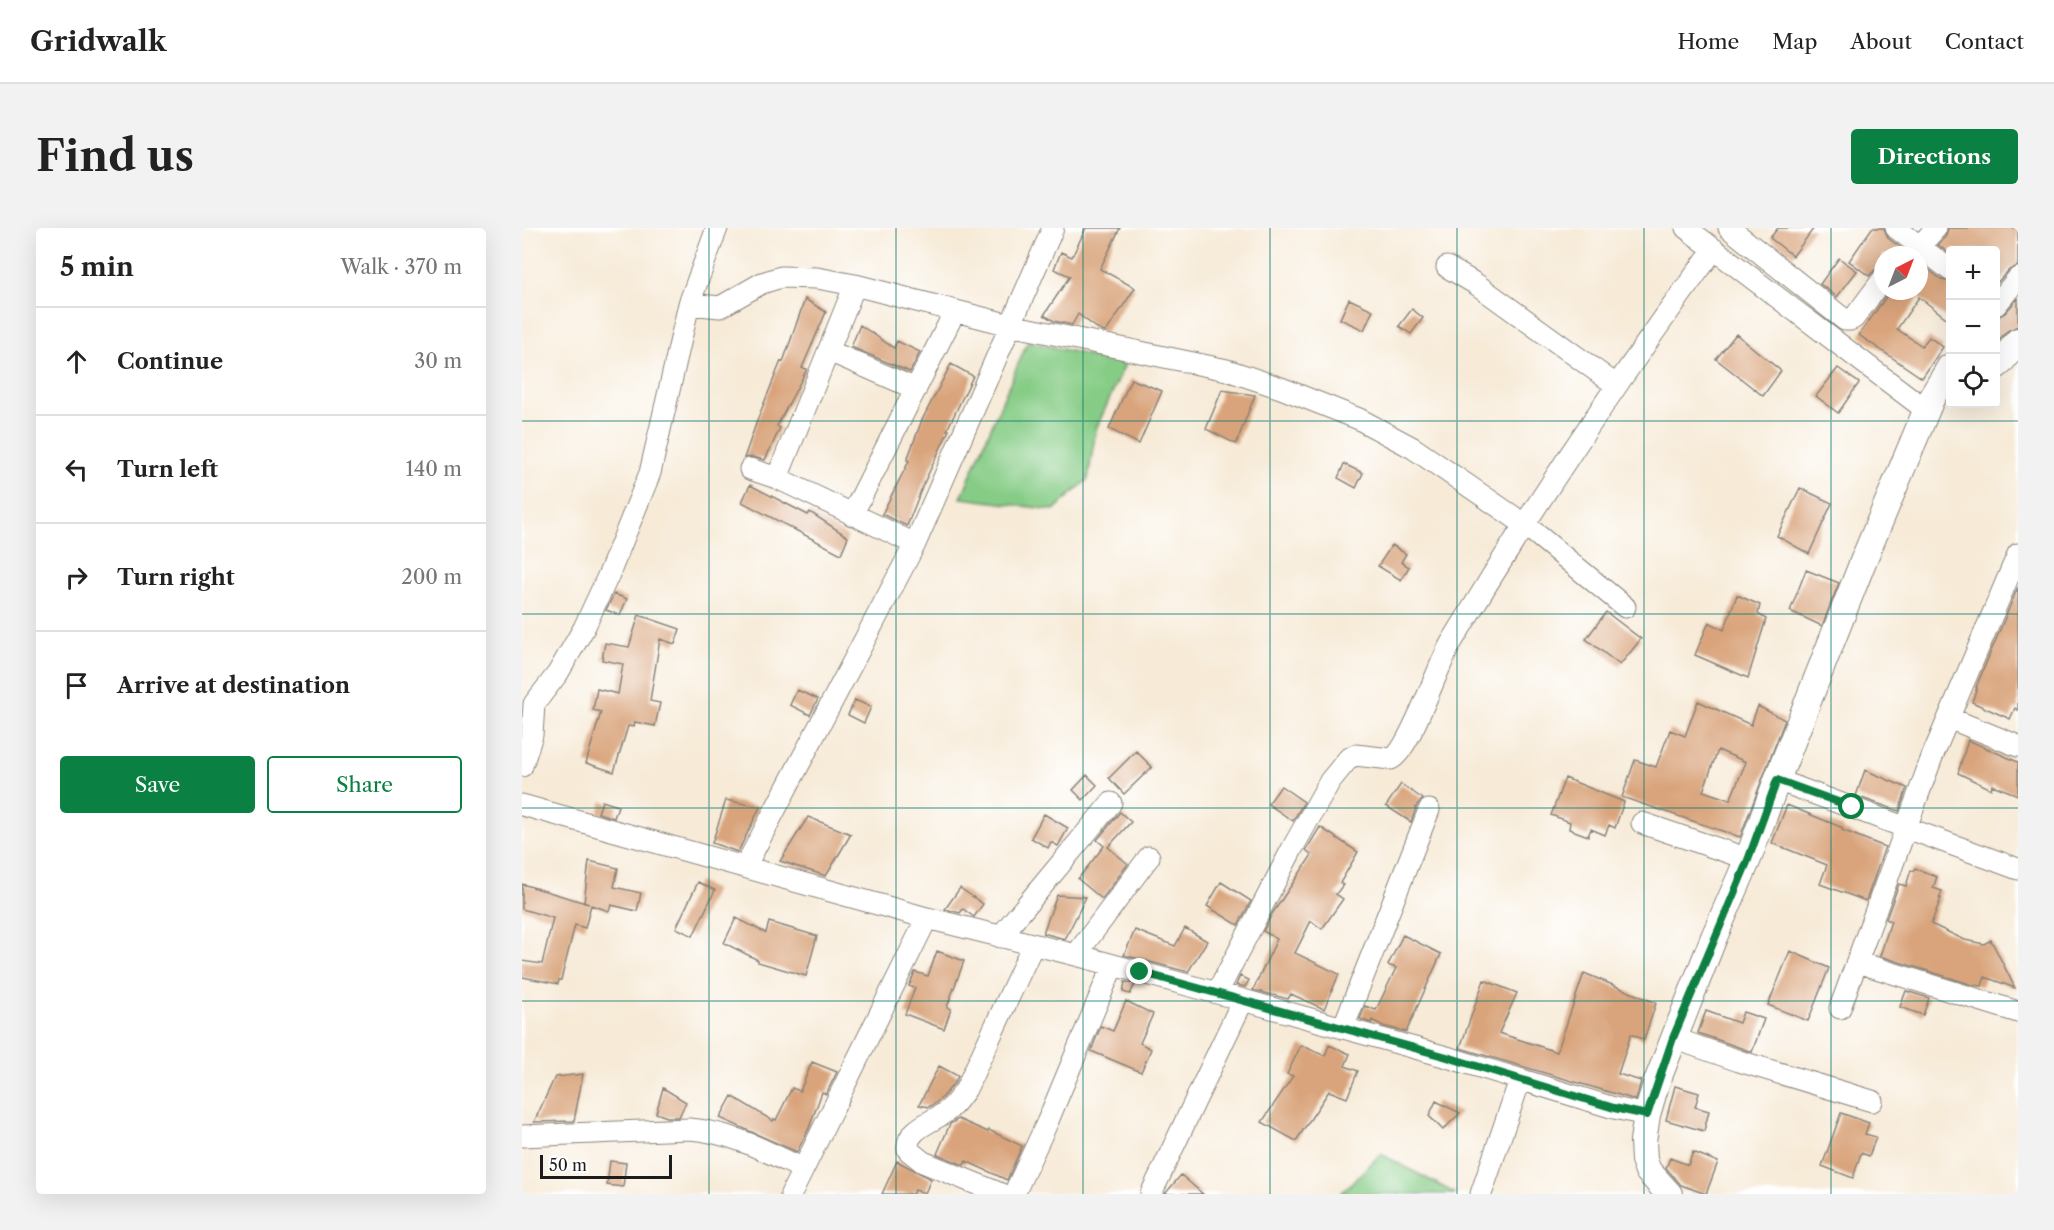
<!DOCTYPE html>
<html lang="en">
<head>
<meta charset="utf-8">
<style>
  :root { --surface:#fff; --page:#f2f2f2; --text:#222; --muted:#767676; --line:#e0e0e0; --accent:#0b8043 }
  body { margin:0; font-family:"Libre Caslon Text",serif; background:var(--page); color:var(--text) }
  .controls { position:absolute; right:18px; top:18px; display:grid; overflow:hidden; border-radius:6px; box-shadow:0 6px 24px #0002 }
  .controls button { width:54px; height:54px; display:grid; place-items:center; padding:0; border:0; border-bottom:2px solid var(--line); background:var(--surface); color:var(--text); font:30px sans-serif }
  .compass { position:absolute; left:1352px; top:18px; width:54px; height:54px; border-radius:50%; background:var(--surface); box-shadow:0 6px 24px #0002; rotate:42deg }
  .scale { position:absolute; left:18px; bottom:15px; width:132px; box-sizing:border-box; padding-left:6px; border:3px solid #1c1c1c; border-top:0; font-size:16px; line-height:21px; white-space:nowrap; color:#1c1c1c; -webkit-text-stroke:4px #fff; paint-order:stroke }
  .stop { position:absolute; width:18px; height:18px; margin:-14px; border:4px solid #0b8043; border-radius:50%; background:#fff }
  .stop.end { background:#0b8043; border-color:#fff; box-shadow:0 2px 6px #0008 }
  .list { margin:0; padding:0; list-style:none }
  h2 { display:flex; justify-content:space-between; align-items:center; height:78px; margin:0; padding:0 24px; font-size:26px }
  h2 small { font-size:20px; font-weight:400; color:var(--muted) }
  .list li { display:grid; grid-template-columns:39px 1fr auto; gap:18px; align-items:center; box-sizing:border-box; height:108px; padding:0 24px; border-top:2px solid var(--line) }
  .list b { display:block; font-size:22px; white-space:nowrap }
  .list em { font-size:20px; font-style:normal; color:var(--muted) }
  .actions { display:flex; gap:12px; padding:18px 24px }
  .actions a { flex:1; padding:14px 0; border:2px solid var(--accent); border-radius:6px; text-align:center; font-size:21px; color:var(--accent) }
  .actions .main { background:var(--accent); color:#fff }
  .icon { flex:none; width:33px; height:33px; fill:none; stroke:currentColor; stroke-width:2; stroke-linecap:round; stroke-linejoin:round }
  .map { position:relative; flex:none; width:1496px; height:966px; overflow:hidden; border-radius:6px }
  header { display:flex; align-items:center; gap:36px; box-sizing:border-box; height:84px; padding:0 30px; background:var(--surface); border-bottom:2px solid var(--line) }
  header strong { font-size:28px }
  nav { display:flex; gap:33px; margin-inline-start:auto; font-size:21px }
  .intro { display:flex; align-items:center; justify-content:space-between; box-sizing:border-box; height:144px; padding:0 36px }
  h1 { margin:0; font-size:42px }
  .button { padding:15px 27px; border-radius:6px; background:var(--accent); color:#fff; font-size:21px; font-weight:700 }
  main { display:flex; gap:36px; padding:0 36px }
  aside { flex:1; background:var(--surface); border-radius:6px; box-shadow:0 6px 24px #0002 }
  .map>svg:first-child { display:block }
  .green { fill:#86cc86; stroke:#517451; stroke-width:1.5 }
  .building { fill:#d9a47c; fill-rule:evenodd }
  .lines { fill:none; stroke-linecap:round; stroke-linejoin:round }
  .minor-casing { stroke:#8a847a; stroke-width:23 }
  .tertiary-casing { stroke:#8a847a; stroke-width:28 }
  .minor { stroke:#fff; stroke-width:21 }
  .tertiary { stroke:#fff; stroke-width:26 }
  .route { stroke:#0b8043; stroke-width:8 }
  .grid { fill:none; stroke:#0f766e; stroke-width:1.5; stroke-opacity:0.55 }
</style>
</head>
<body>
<header>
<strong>Gridwalk</strong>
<nav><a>Home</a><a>Map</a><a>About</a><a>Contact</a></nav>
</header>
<div class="intro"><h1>Find us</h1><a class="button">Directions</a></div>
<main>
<aside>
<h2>5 min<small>Walk · 370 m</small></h2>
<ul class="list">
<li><svg class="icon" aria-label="ahead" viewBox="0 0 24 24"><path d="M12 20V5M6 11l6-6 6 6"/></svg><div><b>Continue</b></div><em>30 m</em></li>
<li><svg class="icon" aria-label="left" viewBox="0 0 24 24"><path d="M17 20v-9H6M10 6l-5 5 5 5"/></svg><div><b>Turn left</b></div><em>140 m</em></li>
<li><svg class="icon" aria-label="right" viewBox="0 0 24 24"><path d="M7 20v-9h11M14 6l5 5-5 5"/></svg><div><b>Turn right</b></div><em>200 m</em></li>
<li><svg class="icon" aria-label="arrive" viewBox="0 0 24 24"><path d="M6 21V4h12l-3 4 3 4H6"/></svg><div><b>Arrive at destination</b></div></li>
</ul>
<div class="actions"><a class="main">Save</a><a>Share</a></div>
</aside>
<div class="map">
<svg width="1496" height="966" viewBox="0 0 1496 966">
  <rect width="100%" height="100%" fill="#fff"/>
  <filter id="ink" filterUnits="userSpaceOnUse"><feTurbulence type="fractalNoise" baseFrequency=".0167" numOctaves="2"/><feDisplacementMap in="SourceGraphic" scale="12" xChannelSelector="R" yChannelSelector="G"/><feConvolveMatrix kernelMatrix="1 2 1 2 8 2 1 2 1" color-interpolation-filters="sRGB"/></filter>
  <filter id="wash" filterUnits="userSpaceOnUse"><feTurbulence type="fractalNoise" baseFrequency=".008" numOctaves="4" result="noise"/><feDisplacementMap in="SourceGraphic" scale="24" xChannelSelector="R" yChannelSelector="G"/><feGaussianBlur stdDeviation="1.35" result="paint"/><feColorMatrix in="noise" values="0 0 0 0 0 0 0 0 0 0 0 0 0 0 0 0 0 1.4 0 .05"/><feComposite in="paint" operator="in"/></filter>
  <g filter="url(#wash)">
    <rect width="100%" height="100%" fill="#f7ebd8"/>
    <path class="green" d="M 506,113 L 603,136 L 574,201 L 566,251 L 532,282 L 439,270 Z
      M 859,926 L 934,966 L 818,966 Z"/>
    <g id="blocks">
      <path class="building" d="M 564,0 L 598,0 L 578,41 L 613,60 L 584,104 L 579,103 L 556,86 L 550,97 L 532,93 L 522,87 L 548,48 L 532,41 L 539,24 L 550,29 Z
        M 1256,0 L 1292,0 L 1271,28 L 1248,10 Z
        M 1350,0 L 1362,0 L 1366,10 L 1379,20 L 1373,27 L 1361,27 L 1361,38 L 1355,40 L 1347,48 L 1327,33 Z
        M 1426,0 L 1496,0 L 1496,38 L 1487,42 L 1473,57 L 1473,22 L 1428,22 L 1428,26 L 1416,17 L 1424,8 Z
        M 1317,30 L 1335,43 L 1315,69 L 1298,56 Z
        M 1397,34 L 1420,52 L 1428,54 L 1428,93 L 1397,69 L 1375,101 L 1400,118 L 1407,109 L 1421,119 L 1400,150 L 1337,107 L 1368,63 L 1397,63 Z
        M 1496,70 L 1496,98 L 1485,103 L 1473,117 L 1473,90 L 1483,85 Z
        M 283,71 L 304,84 L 280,140 L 285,141 L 255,198 L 258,200 L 243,232 L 231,229 L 222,230 L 236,190 L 259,133 L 261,134 Z
        M 827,71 L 851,82 L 842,102 L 818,91 Z
        M 890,81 L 901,90 L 889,106 L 877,98 Z
        M 338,97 L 372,120 L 375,113 L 398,124 L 388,144 L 329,119 Z
        M 1214,106 L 1259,143 L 1241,168 L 1194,131 Z
        M 429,136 L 451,148 L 425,202 L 427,202 L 401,257 L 385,298 L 360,286 L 387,233 L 385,232 L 400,192 Z
        M 1316,140 L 1337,155 L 1316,185 L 1294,168 Z
        M 609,151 L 640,163 L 617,216 L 587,201 Z
        M 700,162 L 733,167 L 714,216 L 684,201 Z
        M 822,236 L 841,245 L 834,260 L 816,250 Z
        M 228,257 L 286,287 L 288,284 L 326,309 L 319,326 L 220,274 Z
        M 1278,260 L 1310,275 L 1287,326 L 1255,308 Z
        M 870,317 L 884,326 L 879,334 L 887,339 L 879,352 L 856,338 Z
        M 1284,342 L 1317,355 L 1300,398 L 1268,383 Z
        M 1496,359 L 1496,482 L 1493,480 L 1488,491 L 1450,474 L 1455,459 L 1454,459 Z
        M 92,366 L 105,371 L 98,387 L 84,382 Z
        M 1215,367 L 1238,377 L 1236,386 L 1244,391 L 1226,450 L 1173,427 L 1187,394 L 1202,402 Z
        M 1084,384 L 1119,411 L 1098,437 L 1064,411 Z
        M 117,387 L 158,401 L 153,416 L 138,411 L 128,473 L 138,475 L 133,498 L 113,494 L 112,499 L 106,498 L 92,544 L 64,535 L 79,484 L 71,482 L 75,461 L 96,466 L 101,436 L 80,432 L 83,415 L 107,419 Z
        M 275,462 L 296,471 L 288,487 L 268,477 Z
        M 333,472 L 349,479 L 342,495 L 326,487 Z
        M 1176,473 L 1229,497 L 1236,478 L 1263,492 L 1218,609 L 1100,569 L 1113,532 L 1134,539 L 1148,502 L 1163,508 ZM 1196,522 L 1224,534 L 1208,572 L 1181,563 Z
        M 1446,512 L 1496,534 L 1496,567 L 1470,557 L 1469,561 L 1436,545 Z
        M 614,523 L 630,539 L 602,566 L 587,550 Z
        M 1343,542 L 1385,560 L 1377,583 L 1334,568 Z
        M 565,547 L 575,557 L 561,572 L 551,562 Z
        M 1043,550 L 1102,574 L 1093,600 L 1087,597 L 1083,607 L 1069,601 L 1066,608 L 1047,601 L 1048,594 L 1029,587 Z
        M 879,556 L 901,571 L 895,577 L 889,594 L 864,578 Z
        M 759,558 L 782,574 L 771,593 L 746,576 Z
        M 204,572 L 238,579 L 216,624 L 190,615 Z
        M 80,573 L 96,578 L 92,590 L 76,585 Z
        M 1265,577 L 1321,600 L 1320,602 L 1363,619 L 1344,673 L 1298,656 L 1305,637 L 1250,615 Z
        M 598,584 L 609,594 L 586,619 L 606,636 L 580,671 L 556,651 L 582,618 L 575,612 Z
        M 522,586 L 546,600 L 536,618 L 529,614 L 526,620 L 509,610 Z
        M 286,589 L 329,606 L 304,648 L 258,633 Z
        M 798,599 L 836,624 L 818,655 L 821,657 L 814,666 L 821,671 L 800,701 L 789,693 L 773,725 L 817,746 L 802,781 L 769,766 L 766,771 L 731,762 L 755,711 L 741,703 L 750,686 L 790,627 L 784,622 Z
        M 67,633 L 96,640 L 92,659 L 119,665 L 115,683 L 89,677 L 87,683 L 69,677 L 63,700 L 53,697 L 39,752 L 37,752 L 36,756 L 0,749 L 0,733 L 20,736 L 31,690 L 0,681 L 0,656 L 67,676 L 62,675 Z
        M 1393,640 L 1415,649 L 1411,660 L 1420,663 L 1417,670 L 1419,670 L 1409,696 L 1443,712 L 1462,716 L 1469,712 L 1493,760 L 1463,749 L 1460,758 L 1451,757 L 1358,728 L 1369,693 L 1364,691 L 1377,656 L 1384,658 L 1389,642 L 1391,643 Z
        M 176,654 L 193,662 L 171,708 L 154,700 Z
        M 699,654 L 729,673 L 716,697 L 685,678 Z
        M 438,660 L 461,676 L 452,689 L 441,681 L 438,685 L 423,681 Z
        M 535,667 L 564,669 L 543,711 L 521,705 Z
        M 214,690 L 244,705 L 247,694 L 295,708 L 284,748 L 236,734 L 236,732 L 202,715 Z
        M 663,700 L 685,713 L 666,744 L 602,727 L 613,702 L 653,718 Z
        M 881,707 L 919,726 L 884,804 L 861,798 L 850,792 L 849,795 L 838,791 L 843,778 L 854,782 L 874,740 L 866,737 Z
        M 415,723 L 442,733 L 425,779 L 429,781 L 422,801 L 383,786 L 393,760 L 387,758 L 393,744 L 406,748 Z
        M 1268,723 L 1307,740 L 1286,793 L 1246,777 Z
        M 1062,745 L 1134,775 L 1122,812 L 1109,806 L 1096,846 L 1119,853 L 1114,872 L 938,820 L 962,752 L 995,765 L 977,805 L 1035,824 Z
        M 718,748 L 727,752 L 723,759 L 714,757 Z
        M 603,754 L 613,756 L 608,766 L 601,764 Z
        M 1384,763 L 1407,770 L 1401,787 L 1378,779 Z
        M 604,773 L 631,786 L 618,815 L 629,821 L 619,844 L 569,823 L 579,798 L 591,803 Z
        M 1184,783 L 1217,795 L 1221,784 L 1242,791 L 1230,824 L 1176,805 Z
        M 779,817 L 803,828 L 807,817 L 828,826 L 823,838 L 836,843 L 825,870 L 807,863 L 774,913 L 740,894 L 771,848 L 765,846 Z
        M 290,834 L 315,844 L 304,866 L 300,864 L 287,900 L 275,924 L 198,890 L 210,868 L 251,893 L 252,891 L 254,892 L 270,860 L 278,863 Z
        M 417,838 L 436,848 L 433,854 L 421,869 L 412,876 L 407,879 L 397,877 Z
        M 61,846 L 52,893 L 12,894 L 33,849 Z
        M 1153,858 L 1177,865 L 1173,879 L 1187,883 L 1182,903 L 1144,892 Z
        M 141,860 L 164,874 L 157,889 L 145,889 L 134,885 Z
        M 914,873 L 938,885 L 921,902 L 907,888 Z
        M 1319,885 L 1347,895 L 1343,906 L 1354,909 L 1347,928 L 1339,925 L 1331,950 L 1300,938 Z
        M 436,891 L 466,904 L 467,902 L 500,918 L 485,952 L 444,933 L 442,937 L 415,926 L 428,896 Z
        M 1171,924 L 1196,934 L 1184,966 L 1159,957 L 1144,940 L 1148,930 L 1166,937 Z
        M 88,933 L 104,935 L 101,959 L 85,957 Z
        M 375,933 L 409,951 L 403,965 L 393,962 L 391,966 L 360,966 Z
        M 659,947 L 681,966 L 643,966 Z"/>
    </g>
  </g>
  <g filter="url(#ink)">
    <use href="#blocks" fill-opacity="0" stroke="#8a847a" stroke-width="1.5"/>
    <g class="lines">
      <defs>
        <path id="minor" d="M 1164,0 L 1404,182
          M 1207,0 L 1323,92 L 1328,92 L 1332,90 L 1361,51
          M 1374,0 L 1428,42
          M 1398,18 L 1414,0
          M 925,39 L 954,56 L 1094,157
          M 167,76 L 198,79 L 240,55 L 259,49 L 295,50 L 333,57 L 488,97 L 705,142 L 759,160 L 837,191 L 891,220 L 1002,296 L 1103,379
          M 1474,77 L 1496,50
          M 307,123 L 394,161
          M 228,241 L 255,250 L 393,316
          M 255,250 L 333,57
          M 330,287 L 433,83
          M 1427,490 L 1496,518
          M 0,538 L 10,507 L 12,476 L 36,445 L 62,400 L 87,346 L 128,245 L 167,76 L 195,0
          M 1255,552 L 1496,641
          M 0,577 L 405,690 L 554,727 L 721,772 L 925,829 L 1092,880 L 1125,887
          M 1120,595 L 1226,631
          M 223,639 L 393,316 L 531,0
          M 478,709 L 589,575
          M 554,727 L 627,629
          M 1335,734 L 1496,784
          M 695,765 L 771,619 L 808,553 L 826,531 L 833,527 L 869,531 C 887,524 916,437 929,415 C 1011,279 1098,148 1192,21
          M 1318,780 L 1410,529 L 1496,326
          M 821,800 L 907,582
          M 1151,810 L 1217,833 L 1350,873
          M 0,908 L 167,901 C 209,904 244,923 281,941
          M 269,966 L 405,690
          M 479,966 L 401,934 L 386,922 C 383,901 411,894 425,883 C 433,877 438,869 444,861 L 511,717
          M 492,966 L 525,895 L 591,737
          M 629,966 L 721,772
          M 959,966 L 998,852"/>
        <path id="tertiary" d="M 1474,138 L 1478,135 L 1496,113
          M 1147,966 L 1126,943 L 1122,932 L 1121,913 L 1125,887 L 1134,856 L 1192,709 L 1226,631 L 1255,552 L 1342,331 L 1410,169 L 1428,139"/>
      </defs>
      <use href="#minor" class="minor-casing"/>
      <use href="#tertiary" class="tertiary-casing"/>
      <use href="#minor" class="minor"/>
      <use href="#tertiary" class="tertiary"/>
    </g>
  </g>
  <g class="lines" filter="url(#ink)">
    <path class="route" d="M 618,744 L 925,829 L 1092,880 L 1125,887 L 1151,810 L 1226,632 L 1255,552 L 1330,579"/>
  </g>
  <path class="grid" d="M 187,0 L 187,966M 374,0 L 374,966M 561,0 L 561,966M 748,0 L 748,966M 935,0 L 935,966M 1122,0 L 1122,966M 1309,0 L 1309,966M 0,193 L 1496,193M 0,386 L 1496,386M 0,580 L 1496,580M 0,773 L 1496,773"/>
</svg>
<div class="controls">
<button>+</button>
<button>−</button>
<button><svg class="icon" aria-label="locate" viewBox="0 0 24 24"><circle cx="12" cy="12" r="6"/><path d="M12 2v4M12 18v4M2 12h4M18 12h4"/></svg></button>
</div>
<svg class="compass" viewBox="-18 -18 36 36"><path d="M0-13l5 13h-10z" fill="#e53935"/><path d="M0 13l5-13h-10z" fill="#767676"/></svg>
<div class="scale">50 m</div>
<div class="stop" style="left:1330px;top:579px"></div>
<div class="stop end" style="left:618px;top:744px"></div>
</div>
</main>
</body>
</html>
